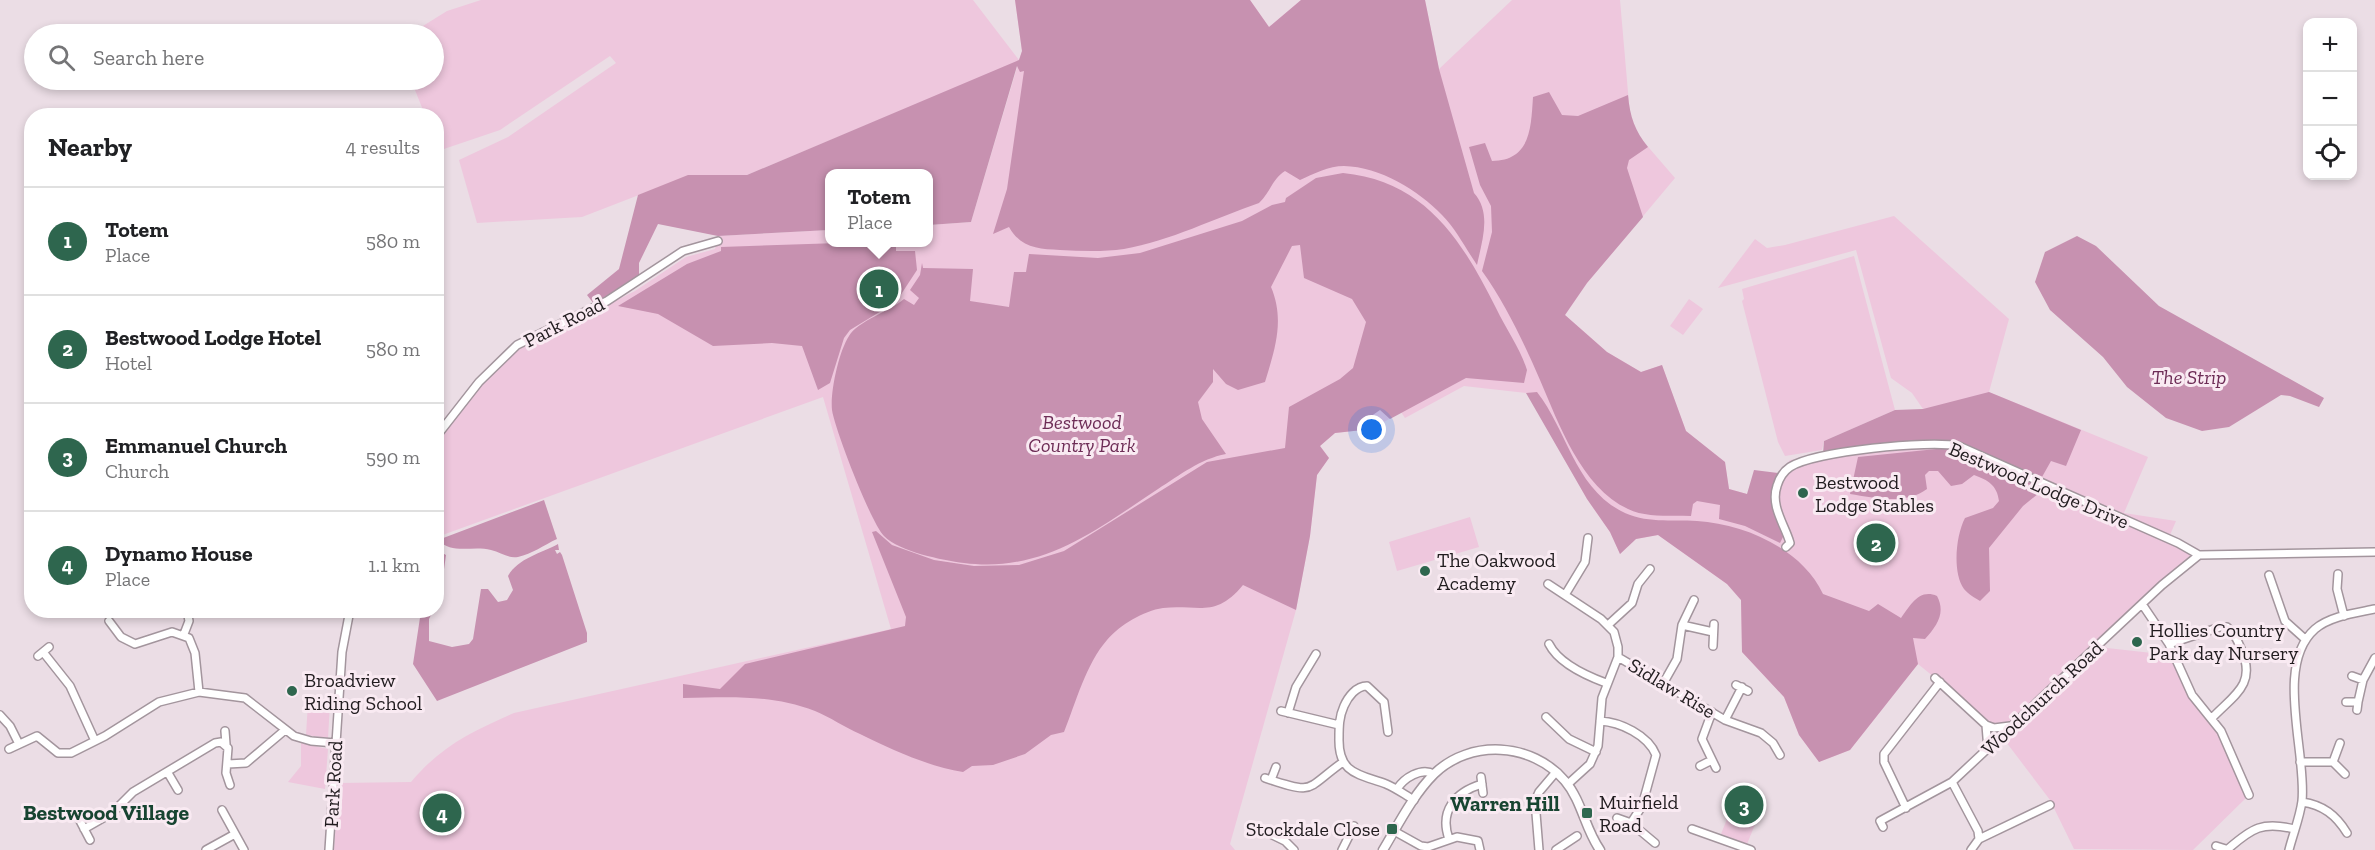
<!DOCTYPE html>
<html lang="en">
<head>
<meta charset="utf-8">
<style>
  :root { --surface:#fff; --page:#f2f2f2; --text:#202124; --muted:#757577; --line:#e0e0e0; --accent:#2e664e }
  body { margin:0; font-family:"Zilla Slab",serif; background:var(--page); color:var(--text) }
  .controls { position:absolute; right:18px; top:18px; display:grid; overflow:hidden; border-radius:12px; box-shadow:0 3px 9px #0003 }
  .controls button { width:54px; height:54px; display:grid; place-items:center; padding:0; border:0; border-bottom:2px solid var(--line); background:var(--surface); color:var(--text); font:30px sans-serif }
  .you { position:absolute; left:1372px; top:430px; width:21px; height:21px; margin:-15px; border:4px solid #fff; border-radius:50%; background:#1a73e8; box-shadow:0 0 0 9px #1a73e833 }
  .badge { display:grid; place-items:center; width:39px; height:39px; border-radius:50%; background:var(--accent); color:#fff; font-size:20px; font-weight:700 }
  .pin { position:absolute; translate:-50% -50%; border:3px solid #fff; box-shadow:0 2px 6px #0006 }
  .popup { position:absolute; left:825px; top:169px; width:108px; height:78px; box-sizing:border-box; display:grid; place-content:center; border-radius:12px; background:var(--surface); filter:drop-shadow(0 2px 4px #0005); font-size:20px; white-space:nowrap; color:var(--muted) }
  .popup b { font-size:22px; color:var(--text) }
  .popup::after { content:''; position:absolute; left:50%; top:100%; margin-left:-12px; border:12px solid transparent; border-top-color:var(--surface) }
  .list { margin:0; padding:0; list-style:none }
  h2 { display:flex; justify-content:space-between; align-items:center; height:78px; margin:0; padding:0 24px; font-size:26px }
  h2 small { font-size:20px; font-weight:400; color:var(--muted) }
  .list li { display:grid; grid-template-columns:39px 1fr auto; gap:18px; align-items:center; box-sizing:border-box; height:108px; padding:0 24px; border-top:2px solid var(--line) }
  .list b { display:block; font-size:22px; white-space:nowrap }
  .list p { margin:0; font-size:20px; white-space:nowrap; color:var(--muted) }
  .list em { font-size:20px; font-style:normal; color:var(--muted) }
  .icon { flex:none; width:33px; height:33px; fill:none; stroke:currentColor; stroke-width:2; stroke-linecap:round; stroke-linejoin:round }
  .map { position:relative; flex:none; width:2375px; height:850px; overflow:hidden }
  .search { position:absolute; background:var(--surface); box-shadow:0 3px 9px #0003; left:24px; top:24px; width:420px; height:66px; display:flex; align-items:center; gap:15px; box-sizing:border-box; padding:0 21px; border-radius:33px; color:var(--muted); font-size:22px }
  .panel { position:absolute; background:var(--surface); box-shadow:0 3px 9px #0003; left:24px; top:108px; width:420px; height:510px; border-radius:24px }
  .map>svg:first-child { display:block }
  .green { fill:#eec7dd }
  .forest { fill:#c791b0 }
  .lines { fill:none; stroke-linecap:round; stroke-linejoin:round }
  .minor-casing { stroke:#a3959d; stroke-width:10 }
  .tertiary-casing { stroke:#a3959d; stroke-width:11 }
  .minor { stroke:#fff; stroke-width:7 }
  .tertiary { stroke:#fff; stroke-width:8 }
  .poi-dot { fill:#2e664e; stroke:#f9eaf2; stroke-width:2 }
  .labels { text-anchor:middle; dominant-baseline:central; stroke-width:6; stroke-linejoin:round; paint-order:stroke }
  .street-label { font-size:20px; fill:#211c1f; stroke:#f9eaf2 }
  .park-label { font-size:20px; font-style:italic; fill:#6d2c56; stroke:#f9eaf2 }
  .poi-label { font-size:20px; fill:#211c1f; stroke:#f9eaf2; text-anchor:start }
  .neighbourhood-label { font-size:21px; font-weight:bold; fill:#174431; stroke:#f9eaf2 }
  .quarter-label { font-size:22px; font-weight:bold; fill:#174431; stroke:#f9eaf2 }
</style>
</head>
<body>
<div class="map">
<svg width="2375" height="850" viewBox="0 0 2375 850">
  <rect width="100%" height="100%" fill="#ebdde5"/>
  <path class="green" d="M 481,0 L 973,0 L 1019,60 L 1022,51 L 1015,0 L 1250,0 L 1269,27 L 1301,0 L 1425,0 L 1439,69 L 1512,0 L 1620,0 L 1630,115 L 1637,134 L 1675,178 L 1587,283 L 1565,315 L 1607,352 L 1641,372 L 1662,365 L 1686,431 L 1725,462 L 1729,489 L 1747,494 L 1771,488 L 1778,473 L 1790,460 L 1935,439 L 1923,409 L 1912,393 L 1891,378 L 1856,250 L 1718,288 L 1755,239 L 1767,248 L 1785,245 L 1894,216 L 2009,319 L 1989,392 L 2148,457 L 2124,513 L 2176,521 L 2170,535 L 2199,549 L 2173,570 L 2099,639 L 2107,648 L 2170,655 L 2184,686 L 2215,725 L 2247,797 L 2193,850 L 2074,849 L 2050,800 L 1994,726 L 1918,664 L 1850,750 L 1819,762 L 1799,735 L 1784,697 L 1742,652 L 1741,600 L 1727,584 L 1658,535 L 1636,539 L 1620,554 L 1610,532 L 1587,499 L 1527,393 L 1464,386 L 1405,418 L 1401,412 L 1372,429 L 1335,433 L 1320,446 L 1329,458 L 1317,475 L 1310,536 L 1296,610 L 1230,844 L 1235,850 L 334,850 L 339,783 L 411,782 C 441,746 473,731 514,713 L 891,629 L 823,397 L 437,537 L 437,442 L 482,383 L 518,350 L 635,291 L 686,257 L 715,249 L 718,236 L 829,230 L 830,242 L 928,242 L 929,225 L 971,222 L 1019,61 L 747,175 L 688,176 L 582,217 L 477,223 L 459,160 L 508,137 L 616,63 L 610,56 L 500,130 L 438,151 L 436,116 L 425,115 L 411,80 L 434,80 L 434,34 L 410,34 L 447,11 Z
    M 1854,256 L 1895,410 L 1824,441 L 1822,450 L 1785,456 L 1778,442 L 1742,301 L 1744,299 L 1742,289 Z
    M 1689,299 L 1703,309 L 1683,335 L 1670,326 Z
    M 1470,517 L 1479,547 L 1397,571 L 1389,542 Z
    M 308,702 L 330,703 L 328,738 L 306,735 Z
    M 301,743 L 328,749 L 325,789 L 288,782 L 301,766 Z
    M 1741,784 L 1758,792 L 1763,805 L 1747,844 L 1721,834 Z"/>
  <path class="forest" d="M 1015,0 L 1250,0 L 1269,27 L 1301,0 L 1425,0 L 1439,69 L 1474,193 C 1492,213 1482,241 1477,265 C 1466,249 1456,229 1442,215 C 1418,190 1380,167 1344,166 C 1329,166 1313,174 1300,180 L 1285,171 C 1272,179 1270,193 1259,203 C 1215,218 1170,241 1124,249 C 1103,252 1081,251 1060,250 C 1038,249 1021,248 1009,227 L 993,234 L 1007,189 L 1024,71 L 1020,72 L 1017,66 L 971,222 L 929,225 L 928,174 L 830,174 L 829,230 L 718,236 L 658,224 L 639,263 L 639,276 L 594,304 L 587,295 L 619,269 L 638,195 L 688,175 L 747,175 L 1019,60 L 1022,51 Z
    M 1549,92 L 1562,115 L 1578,116 L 1628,95 C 1630,117 1635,131 1648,147 L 1629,160 L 1627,168 L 1643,217 L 1587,283 L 1565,315 L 1607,352 L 1641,372 L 1662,365 L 1686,431 L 1725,462 L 1729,489 L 1747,494 L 1754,470 L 1778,473 C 1766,495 1774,514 1784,535 L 1780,543 L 1745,526 L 1719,519 L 1720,505 L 1697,501 L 1693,504 L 1691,516 C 1671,515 1646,518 1628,509 C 1581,487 1559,424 1540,380 C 1524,343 1505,303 1482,271 L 1492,232 L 1491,206 L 1480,185 L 1469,147 L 1485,143 L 1492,161 C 1531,161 1531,127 1533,97 Z
    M 1343,173 C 1425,181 1462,240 1496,308 C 1506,329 1520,348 1527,370 L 1524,383 L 1466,378 L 1390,419 L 1380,410 L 1367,419 L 1372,429 L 1335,433 L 1320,446 L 1329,458 L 1317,475 L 1310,536 L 1296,610 L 1243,585 C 1215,619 1198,604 1163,608 C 1143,611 1120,625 1107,640 C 1086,664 1076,702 1064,732 L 1051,735 L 1025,754 L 993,765 L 972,766 L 963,772 C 929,767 891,749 860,734 C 844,727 830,717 815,711 C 771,694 729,697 683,698 L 683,684 L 720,689 L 745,664 L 905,626 L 906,617 L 872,532 L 876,531 L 892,545 L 934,560 L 974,566 L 1019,565 L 1064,551 L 1207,462 L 1285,448 L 1289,407 L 1340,379 L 1353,368 L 1366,322 L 1352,299 L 1304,278 L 1300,245 L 1292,246 L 1271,287 C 1285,320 1275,349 1265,382 L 1238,390 L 1226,384 L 1213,369 L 1213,382 L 1198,402 L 1202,419 L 1226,454 C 1200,459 1180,475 1158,489 C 1096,530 1043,573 964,563 C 942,560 900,552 884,536 C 871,523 835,430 832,410 C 830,392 839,351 849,336 C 858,321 890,311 904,299 L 914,305 L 919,298 L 910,290 L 920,275 L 922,263 L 923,268 L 973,269 L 970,301 L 1009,307 L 1014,272 L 1026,272 L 1029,254 L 1098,258 L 1140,253 L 1242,221 L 1272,205 L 1285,202 L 1286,198 L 1316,178 Z
    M 2077,236 L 2096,246 L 2159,306 L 2324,398 L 2319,407 L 2290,396 L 2281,395 L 2229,427 L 2202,431 L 2166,418 L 2127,387 L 2103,357 L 2050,310 L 2035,282 L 2045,252 Z
    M 839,243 L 896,246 L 896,251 L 915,251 L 917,270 L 896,302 L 850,330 L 844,338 L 830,383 L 818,390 L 802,346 L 772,343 L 713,346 L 658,314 L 618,306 L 687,264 L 721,251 L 721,247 Z
    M 1537,392 C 1567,430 1574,486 1621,511 C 1645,524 1671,519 1697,521 C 1745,524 1802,549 1823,594 L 1869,611 L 1878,604 L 1901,618 C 1910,606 1919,588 1937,596 C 1946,613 1937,626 1925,639 L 1913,638 L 1918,664 L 1850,750 L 1819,762 L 1799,735 L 1784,697 L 1742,652 L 1741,600 L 1727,584 L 1658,535 L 1636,539 L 1620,554 L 1610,532 L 1587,499 L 1526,393 Z
    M 1989,392 L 2081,430 L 2066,466 L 2051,461 L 2042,477 L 1952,440 L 1915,441 L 1823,454 L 1824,441 L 1895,410 L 1923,409 Z
    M 1946,448 L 1959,451 L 2044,489 L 2023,506 L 1989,548 L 1990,591 L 1980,601 C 1975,598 1968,594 1964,589 C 1952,572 1956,535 1965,518 L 1993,508 L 1999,501 C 1997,485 1988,480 1974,475 L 1962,484 L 1951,486 L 1938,471 L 1929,471 L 1925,475 L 1927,489 C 1906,505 1875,498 1850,494 L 1858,457 Z
    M 544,500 L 557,539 C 544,545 532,554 518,557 C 508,559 501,552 491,550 C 473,545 452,555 438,540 Z
    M 558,544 L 559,550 L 555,550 L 557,554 L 560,552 L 562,555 L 587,633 L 587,642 L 437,701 L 413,664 L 421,611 L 433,611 L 429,619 L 429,641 L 452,647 L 469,644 L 473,639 L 481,589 L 488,589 L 498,602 L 507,600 L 513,590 L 508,576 C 518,558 542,553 558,544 Z
    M 437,550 L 446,555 L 440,598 L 437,602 Z"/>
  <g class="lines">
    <defs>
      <path id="minor" d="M 436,437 L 479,382 L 517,345 L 607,301 L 683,251 L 718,241
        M 1786,547 L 1790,543 C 1785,525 1770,506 1777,486 C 1779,479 1784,471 1790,467 C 1815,451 1929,440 1959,446 L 2178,543 L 2199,555 L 2375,552
        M 2338,574 L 2337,589 L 2344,616
        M 2269,575 L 2285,621 L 2305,639
        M 1548,584 L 1601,619 L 1614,632 L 1618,647 L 1618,657 L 1602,698 L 1598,746 L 1590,764 L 1568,784
        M 1565,595 L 1585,562 L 1588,538
        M 2142,604 L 2169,644 L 2192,695 L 2221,731 L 2249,795
        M 109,621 L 121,637 L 135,644 L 172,632 L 189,638 L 195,653 L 199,692
        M 1608,625 L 1632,603 L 1638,584 L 1650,569
        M 1682,625 L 1713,632
        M 184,634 L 189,621 L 187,610
        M 1549,644 C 1559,664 1587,676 1606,683
        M 2169,644 L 2220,627 L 2227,627 C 2235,633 2238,642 2242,651 C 2256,685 2234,695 2212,718
        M 1713,646 L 1714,624
        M 43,652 L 70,686 L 95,741
        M 38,656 L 49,647
        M 1618,657 L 1725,720 L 1761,733 L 1773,743 L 1780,755
        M 2352,676 L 2363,680
        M 1935,678 L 1986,725 L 1988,750
        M 1664,682 L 1677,659 L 1682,625 L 1694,600
        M 1736,685 L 1748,691
        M 2346,702 L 2358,702 L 2357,710
        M 2358,702 L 2363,680 L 2375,658
        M 1281,711 L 1339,725
        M 1712,712 L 1702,739 L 1716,768
        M 1288,713 L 1296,687 L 1316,654
        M 0,715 L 10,726 L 19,744
        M 1546,717 L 1569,739 L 1596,752
        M 1725,720 L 1742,687
        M 1600,721 C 1620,722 1648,735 1656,755 L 1642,806 L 1631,823
        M 1986,725 L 1994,728 L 2010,726
        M 225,731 L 226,744
        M 1388,732 L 1384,702 L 1367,686 C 1356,686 1348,697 1344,706 C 1339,717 1339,727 1339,738 C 1338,774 1359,774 1386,784 C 1396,788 1405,795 1414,800
        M 9,749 L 37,736 L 58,753 L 71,753 L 105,736 L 159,702 L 199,692 L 245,698 L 294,736 L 311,741 L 335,743
        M 2300,762 L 2333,762 L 2345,774
        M 2333,762 L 2340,743
        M 228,764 L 246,763 L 285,730
        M 1700,766 L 1710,761
        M 168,773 L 178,790
        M 1481,777 L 1483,793
        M 1265,778 C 1316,795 1304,790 1343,762
        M 1271,780 L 1276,767
        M 1952,782 L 1978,831 L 1979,839
        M 1397,789 C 1404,778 1421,767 1434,774
        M 2302,802 C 2323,805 2336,815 2347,833
        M 1906,808 L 1884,762 L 1884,754 L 1940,682
        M 222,810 L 244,850
        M 1617,818 L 1631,823 L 1655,843
        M 79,819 L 90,840
        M 1883,827 L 1880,821 L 1952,782 L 2162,585 L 2199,555
        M 84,829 L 112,813 L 133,792 L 215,743 L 221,742 L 228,748 L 226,773 L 230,785
        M 1692,829 L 1751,850
        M 1262,830 L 1285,841 L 1294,850
        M 1394,831 L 1421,846 L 1428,847 L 1457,837 L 1478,841 L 1480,850
        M 1449,839 C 1439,811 1455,792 1482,784
        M 2216,846 L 2229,850
        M 2228,849 C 2252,828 2263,821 2294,829
        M 206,850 L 235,834
        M 329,850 L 342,652 L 350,610
        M 1342,850 L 1354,826
        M 1539,850 L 1535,801 L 1539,792 L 1556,772
        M 1556,850 L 1577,836
        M 1971,850 L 1979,839 L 2050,805
        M 2289,850 C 2293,834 2300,817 2302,801 C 2307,753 2274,665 2315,629 C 2330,616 2356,613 2375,609"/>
      <path id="tertiary" d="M 1383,850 C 1398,825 1413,795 1434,774 C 1470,739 1532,742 1565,781 C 1582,801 1585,829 1600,850"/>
    </defs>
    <use href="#minor" class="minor-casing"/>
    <use href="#tertiary" class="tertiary-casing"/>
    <use href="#minor" class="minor"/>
    <use href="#tertiary" class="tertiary"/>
  </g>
  <g class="poi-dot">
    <circle cx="1803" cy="493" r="6"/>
    <circle cx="1425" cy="571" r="6"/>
    <circle cx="2137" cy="642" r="6"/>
    <circle cx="292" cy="691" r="6"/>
    <rect x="1581" y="807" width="12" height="12" rx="3"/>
    <rect x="1386" y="823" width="12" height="12" rx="3"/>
  </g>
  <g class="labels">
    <g class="street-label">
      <text transform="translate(564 322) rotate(-27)">Park Road</text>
      <text transform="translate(2039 485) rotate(23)">Bestwood Lodge Drive</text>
      <text transform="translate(1672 688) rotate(31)">Sidlaw Rise</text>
      <text transform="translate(2042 698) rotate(-43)">Woodchurch Road</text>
      <text transform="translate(333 784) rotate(-87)">Park Road</text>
    </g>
    <g class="park-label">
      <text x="2189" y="377">The Strip</text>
      <text x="1082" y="422">Bestwood<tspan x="1082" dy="23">Country Park</tspan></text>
    </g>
    <g class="poi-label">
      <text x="1815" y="482">Bestwood<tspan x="1815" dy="23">Lodge Stables</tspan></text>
      <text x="1437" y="560">The Oakwood<tspan x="1437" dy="23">Academy</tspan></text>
      <text x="2149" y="630">Hollies Country<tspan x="2149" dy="23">Park day Nursery</tspan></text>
      <text x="304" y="680">Broadview<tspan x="304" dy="23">Riding School</tspan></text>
      <text x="1599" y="802">Muirfield<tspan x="1599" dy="23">Road</tspan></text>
      <text x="1380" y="829" text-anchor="end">Stockdale Close</text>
    </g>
    <g class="neighbourhood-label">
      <text x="1505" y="803">Warren Hill</text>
    </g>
    <g class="quarter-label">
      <text x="106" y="812">Bestwood Village</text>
    </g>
  </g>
</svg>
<div class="controls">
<button>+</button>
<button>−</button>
<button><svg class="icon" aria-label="locate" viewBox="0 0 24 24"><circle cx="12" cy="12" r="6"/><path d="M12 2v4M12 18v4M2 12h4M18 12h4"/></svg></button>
</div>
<div class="you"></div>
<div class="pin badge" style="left:879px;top:289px">1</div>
<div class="popup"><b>Totem</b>Place</div>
<div class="pin badge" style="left:1876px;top:543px">2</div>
<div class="pin badge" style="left:1744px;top:805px">3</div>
<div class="pin badge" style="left:442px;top:813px">4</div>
<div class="search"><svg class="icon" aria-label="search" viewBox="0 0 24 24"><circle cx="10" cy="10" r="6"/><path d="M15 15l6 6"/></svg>Search here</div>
<section class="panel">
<h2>Nearby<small>4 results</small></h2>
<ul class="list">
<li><span class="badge">1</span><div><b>Totem</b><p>Place</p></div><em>580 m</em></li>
<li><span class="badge">2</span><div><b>Bestwood Lodge Hotel</b><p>Hotel</p></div><em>580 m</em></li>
<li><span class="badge">3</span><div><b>Emmanuel Church</b><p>Church</p></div><em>590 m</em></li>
<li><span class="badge">4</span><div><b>Dynamo House</b><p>Place</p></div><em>1.1 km</em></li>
</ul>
</section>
</div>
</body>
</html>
